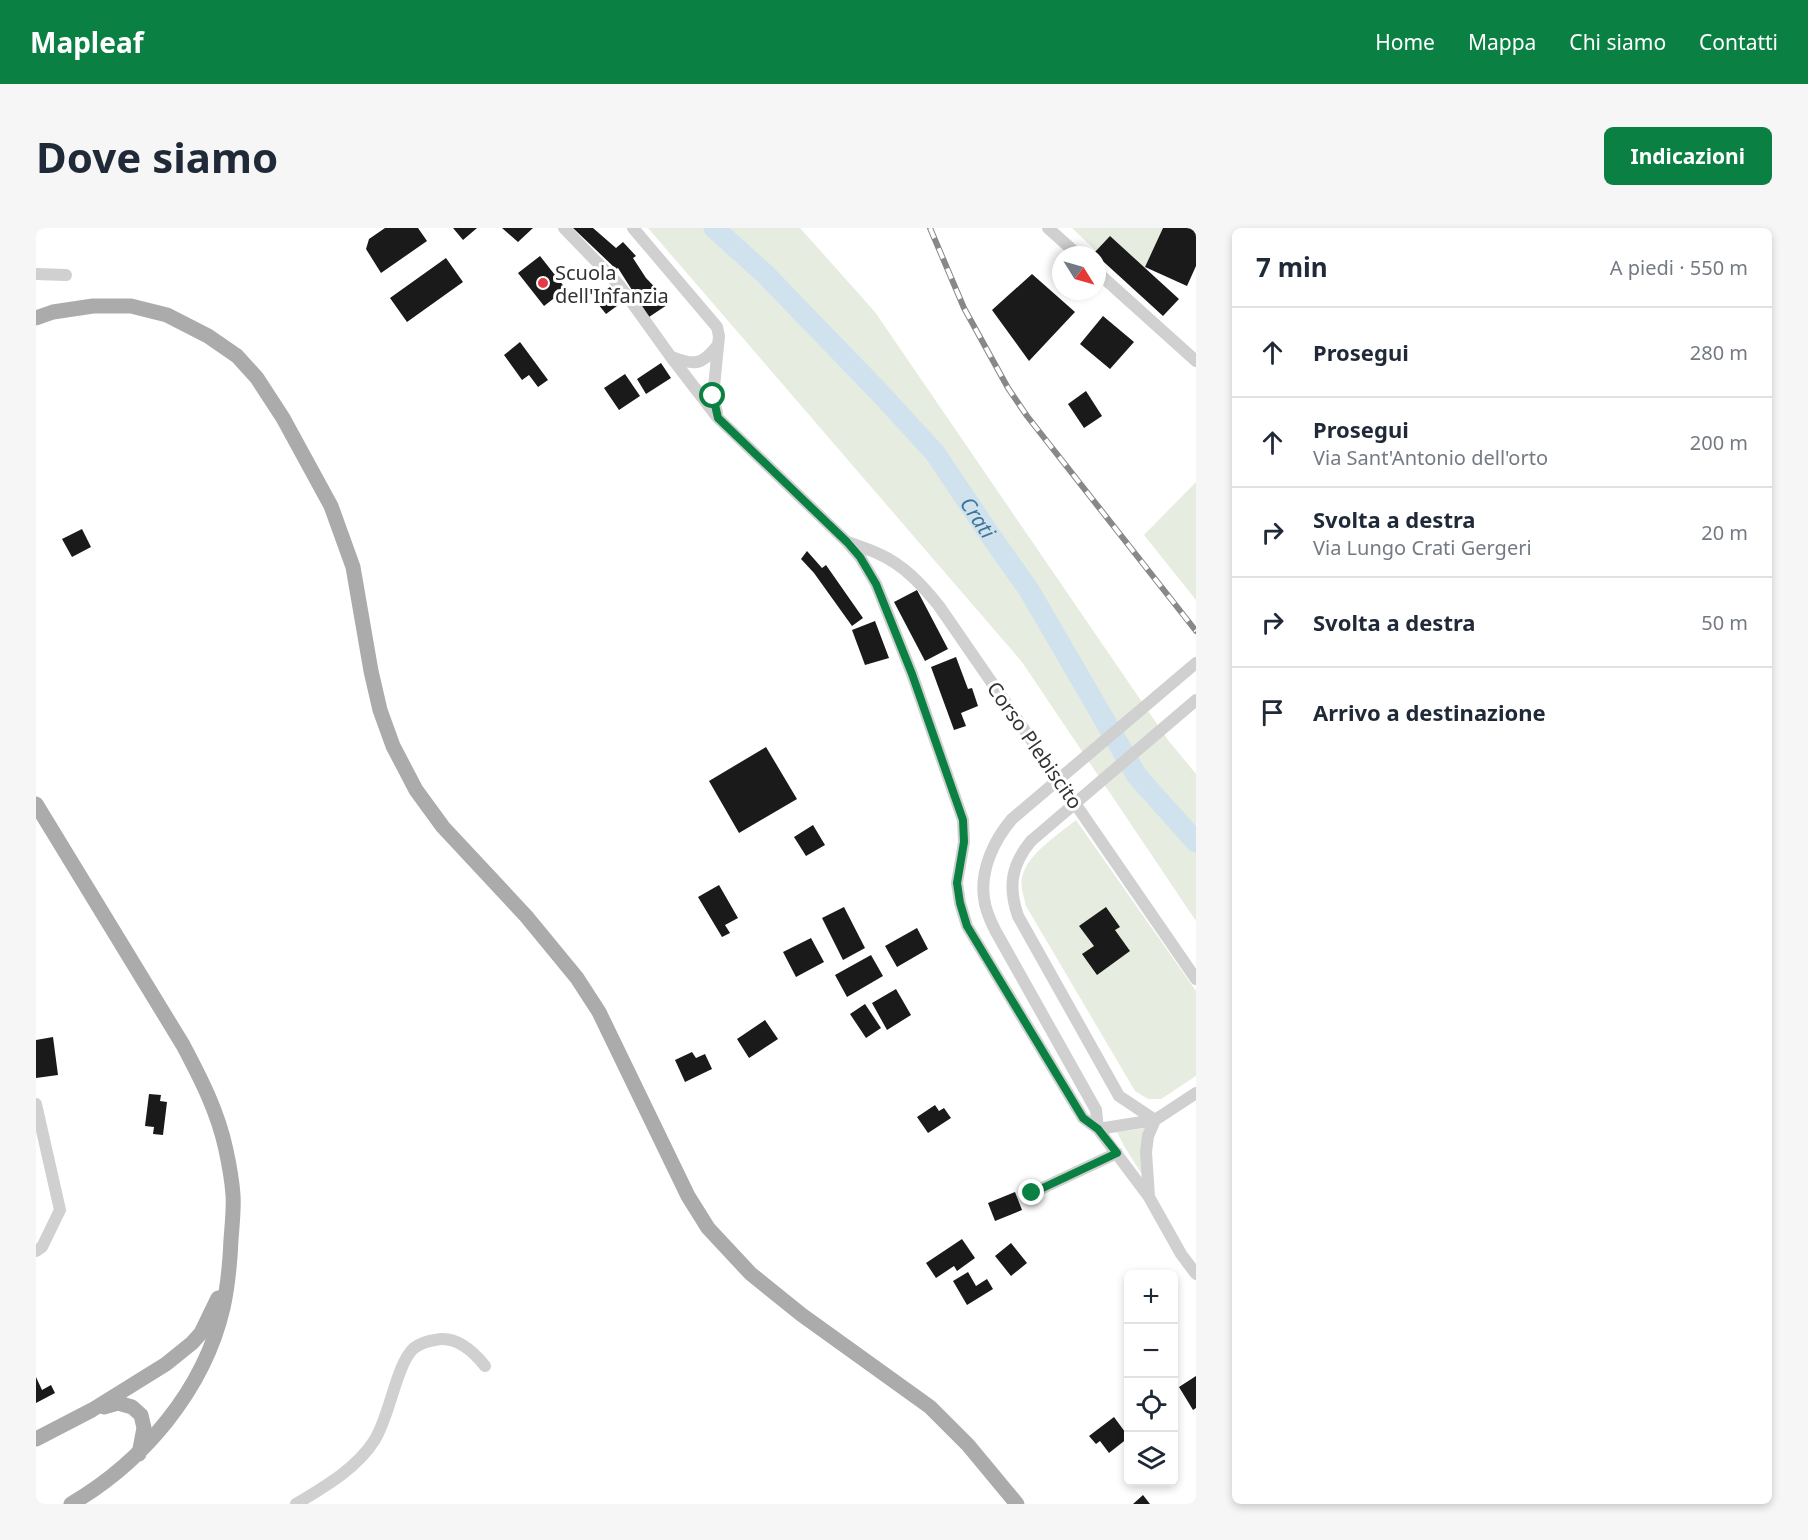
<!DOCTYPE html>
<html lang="it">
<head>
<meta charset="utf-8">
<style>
  :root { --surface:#fff; --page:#f6f6f7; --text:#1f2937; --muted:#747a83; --line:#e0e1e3; --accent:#0b8043 }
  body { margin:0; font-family:"Noto Sans",sans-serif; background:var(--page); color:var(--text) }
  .controls { position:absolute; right:18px; bottom:18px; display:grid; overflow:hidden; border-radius:9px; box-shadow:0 3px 9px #0003 }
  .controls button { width:54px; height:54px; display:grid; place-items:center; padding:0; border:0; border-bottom:2px solid var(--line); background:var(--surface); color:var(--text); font:30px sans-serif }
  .compass { position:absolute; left:1016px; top:18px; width:54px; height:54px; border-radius:50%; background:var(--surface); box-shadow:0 3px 9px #0003; rotate:127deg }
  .stop { position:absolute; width:18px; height:18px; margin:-14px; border:4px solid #0b8043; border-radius:50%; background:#fff }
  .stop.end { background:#0b8043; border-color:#fff; box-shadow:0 2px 6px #0008 }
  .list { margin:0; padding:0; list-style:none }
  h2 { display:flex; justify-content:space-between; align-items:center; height:78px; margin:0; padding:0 24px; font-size:26px }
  h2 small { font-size:20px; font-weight:400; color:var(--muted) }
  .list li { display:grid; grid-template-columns:39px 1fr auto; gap:18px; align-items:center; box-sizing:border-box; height:90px; padding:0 24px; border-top:2px solid var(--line) }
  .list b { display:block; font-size:22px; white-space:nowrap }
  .list p { margin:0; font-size:20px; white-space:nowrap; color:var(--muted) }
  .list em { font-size:20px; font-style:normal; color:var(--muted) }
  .icon { flex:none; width:33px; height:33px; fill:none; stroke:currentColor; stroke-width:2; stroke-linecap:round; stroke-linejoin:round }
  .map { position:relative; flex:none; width:1160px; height:1276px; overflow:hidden; border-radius:9px }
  header { display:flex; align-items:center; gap:36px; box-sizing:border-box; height:84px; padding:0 30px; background:var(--accent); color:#fff }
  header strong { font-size:28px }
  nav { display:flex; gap:33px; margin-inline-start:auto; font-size:21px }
  .intro { display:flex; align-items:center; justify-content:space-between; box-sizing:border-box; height:144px; padding:0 36px }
  h1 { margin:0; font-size:42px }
  .button { padding:15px 27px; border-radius:9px; background:var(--accent); color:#fff; font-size:21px; font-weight:700 }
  main { display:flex; gap:36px; padding:0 36px }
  aside { flex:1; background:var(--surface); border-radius:9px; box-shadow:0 3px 9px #0003 }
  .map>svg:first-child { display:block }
  .green { fill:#e6ecdf }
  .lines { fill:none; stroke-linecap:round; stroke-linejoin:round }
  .river { stroke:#cfe2ee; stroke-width:21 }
  .building { fill:#1a1a1a }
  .minor { stroke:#d0d0d0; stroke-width:12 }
  .major { stroke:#ababab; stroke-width:15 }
  .rail-casing { stroke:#888; stroke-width:6 }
  .rail { stroke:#fff; stroke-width:4; stroke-dasharray:11; stroke-linecap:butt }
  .minor-bridge { stroke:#d0d0d0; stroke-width:12 }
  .route { stroke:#0b8043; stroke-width:8 }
  .poi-dot { fill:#e63946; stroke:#fff; stroke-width:2 }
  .labels { text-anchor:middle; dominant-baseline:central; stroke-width:6; stroke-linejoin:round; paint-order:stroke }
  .poi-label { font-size:20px; fill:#333; stroke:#fff; text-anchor:start }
  .street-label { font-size:20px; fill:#333; stroke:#fff }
  .water-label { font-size:21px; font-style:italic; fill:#3f7597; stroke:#fff }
</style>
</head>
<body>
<header>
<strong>Mapleaf</strong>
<nav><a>Home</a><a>Mappa</a><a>Chi siamo</a><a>Contatti</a></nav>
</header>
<div class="intro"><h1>Dove siamo</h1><a class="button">Indicazioni</a></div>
<main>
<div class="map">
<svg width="1160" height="1276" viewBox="0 0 1160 1276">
  <rect width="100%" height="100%" fill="#fff"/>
  <path class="green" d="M 612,0 L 764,0 L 839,84 L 1132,512 L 1160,546 L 1160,693 L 986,434 Z
    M 1036,0 L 1127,0 L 1109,40 L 1060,23 Z
    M 1160,254 L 1160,372 L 1108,307 Z
    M 1040,592 L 1160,763 L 1160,848 L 1125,871 L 1112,871 L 1099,863 L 990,678 C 988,668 983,656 987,646 C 994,624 1023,606 1040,592 Z
    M 1112,898 L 1107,948 L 1088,918 L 1081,904 L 1104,901 Z"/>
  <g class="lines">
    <path class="river" id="s1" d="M 678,0 L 729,46 L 844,165 L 899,225 L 954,307 L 993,362 L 1101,548 L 1160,614"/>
  </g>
  <path class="building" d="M 349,0 L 382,0 L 391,13 L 345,45 L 330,21 L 333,11 Z
    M 417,0 L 441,0 L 427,12 Z
    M 466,0 L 497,0 L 482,14 Z
    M 537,0 L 557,0 L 580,20 L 587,14 L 600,28 L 597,30 L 610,50 L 634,75 L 613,89 L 582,40 L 580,41 Z
    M 1127,0 L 1160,0 L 1160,38 L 1151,58 L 1109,39 Z
    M 1074,8 L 1143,71 L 1127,88 L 1058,25 Z
    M 504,28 L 530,61 L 508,78 L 482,45 Z
    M 410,30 L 427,54 L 371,94 L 354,70 Z
    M 996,46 L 1039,84 L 993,133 L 956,82 Z
    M 574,59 L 585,75 L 570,86 L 558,71 Z
    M 1067,88 L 1098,114 L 1074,141 L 1044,116 Z
    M 484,114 L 512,152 L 502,159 L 493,147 L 486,152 L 468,127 Z
    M 625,135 L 635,150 L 610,166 L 601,151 Z
    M 589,146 L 604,168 L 583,182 L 568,160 Z
    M 1050,163 L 1066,188 L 1048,200 L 1032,176 Z
    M 46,301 L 55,319 L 36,329 L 26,311 Z
    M 771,323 L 786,340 L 790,337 L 827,390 L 816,398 L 778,345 L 765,331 Z
    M 881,362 L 912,421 L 889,433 L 858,374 Z
    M 839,393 L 853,430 L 829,437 L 816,402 Z
    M 920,429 L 932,461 L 936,460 L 942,478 L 925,485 L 930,498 L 918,502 L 895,439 Z
    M 730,519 L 761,571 L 703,605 L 673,553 Z
    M 777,597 L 789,617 L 770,628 L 758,609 Z
    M 683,657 L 702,690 L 689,697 L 694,705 L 686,709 L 662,669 Z
    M 808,679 L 829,720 L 807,732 L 786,690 Z
    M 1070,679 L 1084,699 L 1079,702 L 1094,723 L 1061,747 L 1046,726 L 1058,718 L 1043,698 Z
    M 881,700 L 892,721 L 861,739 L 849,718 Z
    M 775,710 L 788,734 L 760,749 L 747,724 Z
    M 835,727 L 847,748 L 811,769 L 799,747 Z
    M 860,761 L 875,787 L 851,802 L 836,775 Z
    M 829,776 L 845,800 L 830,810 L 814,786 Z
    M 729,792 L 742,811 L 713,830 L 701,811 Z
    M 17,809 L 22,847 L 0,850 L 0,812 Z
    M 656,824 L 660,830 L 669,826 L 676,841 L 649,854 L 639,832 Z
    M 113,866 L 125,867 L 124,873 L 131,874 L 127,907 L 117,906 L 118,899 L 109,898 Z
    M 899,877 L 903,883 L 908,880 L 915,890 L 892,905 L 881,889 Z
    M 979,964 L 986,982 L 959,993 L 952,975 Z
    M 926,1011 L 939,1030 L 921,1043 L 918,1038 L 900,1050 L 890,1035 Z
    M 975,1015 L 991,1035 L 975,1048 L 959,1028 Z
    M 932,1044 L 940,1058 L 951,1051 L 957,1061 L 931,1077 L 917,1053 Z
    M 1160,1148 L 1160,1180 L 1157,1182 L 1143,1159 Z
    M 0,1149 L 6,1162 L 15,1157 L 19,1165 L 0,1175 Z
    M 1078,1189 L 1092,1208 L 1092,1210 L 1073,1225 L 1064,1213 L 1060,1216 L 1053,1208 Z
    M 1107,1267 L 1114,1276 L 1097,1276 Z"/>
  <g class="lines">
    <path class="minor" d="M 528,0 L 584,58 L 635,129 L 682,190 L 811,314 L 824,329 L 840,356 L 876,446 L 927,592 L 928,614 L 921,655 L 924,675 L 931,698 L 1047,890 L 1062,901 L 1113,969
      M 597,0 L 681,99 L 683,108 L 677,169 L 681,185
      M 1012,0 L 1042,27
      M 1061,44 L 1160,133
      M 0,46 L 30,47
      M 636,129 C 659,138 666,137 682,117
      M 812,314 C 822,318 833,321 843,326 C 868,337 886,357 903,378 L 1160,751
      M 976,591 C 958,612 944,642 948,670 C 949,681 954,692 959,702 L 1060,882 L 1062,901
      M 995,613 C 975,637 972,659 982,688 L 1083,868 L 1119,892
      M 1160,865 L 1119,892 L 1112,908 L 1110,924 L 1113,969 L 1145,1026 L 1160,1046
      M 0,876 L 24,982 L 6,1019 L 0,1023
      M 1062,901 L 1119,892
      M 996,965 L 1081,925
      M 260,1276 C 288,1259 320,1241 338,1213 C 354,1189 360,1136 378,1120 C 385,1115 392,1113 399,1112 C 420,1107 437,1123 449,1138"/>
    <path class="major" d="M 0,90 L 17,84 L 57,78 L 95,78 L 131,87 L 172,108 L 201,128 L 221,150 L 247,190 L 295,278 L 317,339 L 335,443 L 344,482 L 357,518 L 380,562 L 407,599 L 490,688 L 541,750 L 563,784 L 652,968 L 672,1000 L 715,1046 L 766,1087 L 894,1179 L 932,1217 L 981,1276
      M 0,576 L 147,817 C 165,851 182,884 190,922 C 193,936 196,952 197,967 C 198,981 196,997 195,1012 C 194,1035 192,1057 187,1080 C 168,1162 107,1234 35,1276
      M 68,1179 L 82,1175 L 96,1179 L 105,1187 L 108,1200 L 103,1226
      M 0,1211 L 56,1182 L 130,1136 L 156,1115 L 165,1105 L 182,1070"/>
    <defs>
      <path id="rail" d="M 894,0 L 928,80 L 972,160 L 991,188 L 1160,403"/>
    </defs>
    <use href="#rail" class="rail-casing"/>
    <use href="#rail" class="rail"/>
    <path class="minor-bridge" d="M 976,591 L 1160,435
      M 995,613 L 1160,472"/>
  </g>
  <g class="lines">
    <path class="route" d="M 677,168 L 682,190 L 811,314 L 824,329 L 840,356 L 876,446 L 927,592 L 928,614 L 921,655 L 924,675 L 931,698 L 1047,890 L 1062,901 L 1081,925 L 996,965"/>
  </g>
  <circle class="poi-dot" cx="507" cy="55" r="6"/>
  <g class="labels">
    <g class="poi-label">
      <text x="519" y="44">Scuola<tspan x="519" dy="23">dell'Infanzia</tspan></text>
    </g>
    <g class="street-label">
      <text transform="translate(999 517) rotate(55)">Corso Plebiscito</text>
    </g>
    <g class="water-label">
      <text stroke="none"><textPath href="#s1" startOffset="393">Crati</textPath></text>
    </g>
  </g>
</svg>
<div class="controls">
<button>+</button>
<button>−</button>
<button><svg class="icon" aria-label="locate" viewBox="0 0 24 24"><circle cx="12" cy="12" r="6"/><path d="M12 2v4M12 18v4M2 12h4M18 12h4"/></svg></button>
<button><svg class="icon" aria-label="layers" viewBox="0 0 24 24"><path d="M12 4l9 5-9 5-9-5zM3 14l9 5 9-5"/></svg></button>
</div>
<svg class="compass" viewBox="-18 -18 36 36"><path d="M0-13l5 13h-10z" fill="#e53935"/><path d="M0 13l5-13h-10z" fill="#747a83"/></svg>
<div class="stop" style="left:677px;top:168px"></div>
<div class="stop end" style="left:996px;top:965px"></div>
</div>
<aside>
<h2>7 min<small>A piedi · 550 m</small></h2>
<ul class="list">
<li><svg class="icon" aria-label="ahead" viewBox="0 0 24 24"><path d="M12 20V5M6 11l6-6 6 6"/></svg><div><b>Prosegui</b></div><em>280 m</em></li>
<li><svg class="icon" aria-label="ahead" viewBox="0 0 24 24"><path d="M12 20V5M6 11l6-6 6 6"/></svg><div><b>Prosegui</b><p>Via Sant'Antonio dell'orto</p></div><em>200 m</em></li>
<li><svg class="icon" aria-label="right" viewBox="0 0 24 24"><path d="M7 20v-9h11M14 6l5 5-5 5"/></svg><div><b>Svolta a destra</b><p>Via Lungo Crati Gergeri</p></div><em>20 m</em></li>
<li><svg class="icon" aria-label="right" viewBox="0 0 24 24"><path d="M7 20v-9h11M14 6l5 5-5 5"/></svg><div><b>Svolta a destra</b></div><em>50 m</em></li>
<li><svg class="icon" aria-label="arrive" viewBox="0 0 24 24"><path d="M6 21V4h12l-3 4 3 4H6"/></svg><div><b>Arrivo a destinazione</b></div></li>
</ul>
</aside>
</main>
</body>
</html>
